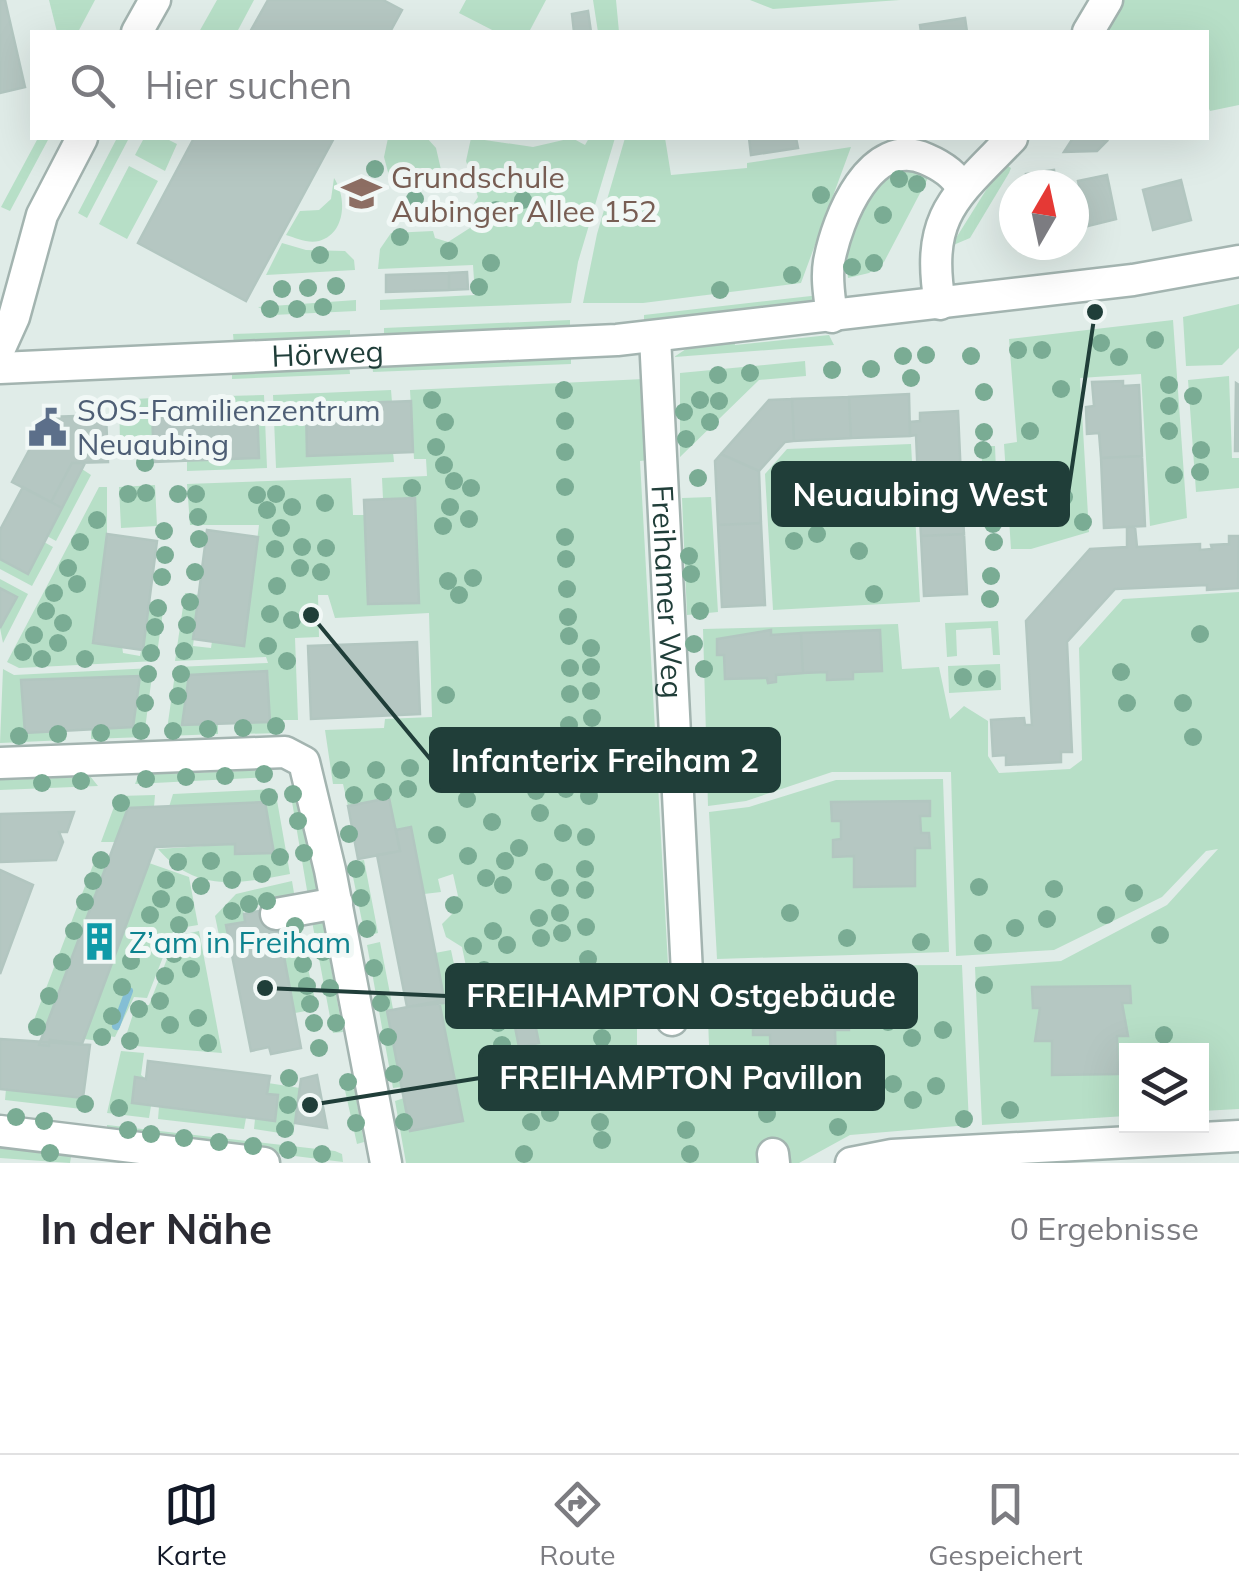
<!DOCTYPE html>
<html lang="de">
<head>
<meta charset="utf-8">
<style>
  :root { --surface:#fff; --page:#f2f2f3; --text:#2b2b33; --muted:#7c7c81; --line:#e1e1e2; --accent:#111827 }
  body { margin:0; font-family:Mulish,sans-serif; background:var(--page); color:var(--text) }
  .controls { position:absolute; right:30px; bottom:30px; display:grid; overflow:hidden; border-radius:0px; box-shadow:0 10px 40px #0002 }
  .controls button { width:90px; height:90px; display:grid; place-items:center; padding:0; border:0; border-bottom:2px solid var(--line); background:var(--surface); color:var(--text); font:50px sans-serif }
  .compass { position:absolute; left:999px; top:170px; width:90px; height:90px; border-radius:50%; background:var(--surface); box-shadow:0 10px 40px #0002; rotate:9deg }
  .list { margin:0; padding:0; list-style:none }
  h2 { display:flex; justify-content:space-between; align-items:center; height:130px; margin:0; padding:0 40px; font-size:42px }
  h2 small { font-size:32px; font-weight:400; color:var(--muted) }
  .icon { flex:none; width:55px; height:55px; fill:none; stroke:currentColor; stroke-width:2; stroke-linecap:round; stroke-linejoin:round }
  .map { position:relative; flex:none; width:1239px; height:1163px; overflow:hidden }
  .search { position:absolute; background:var(--surface); box-shadow:0 10px 40px #0002; left:30px; right:30px; top:30px; height:110px; display:flex; align-items:center; gap:25px; box-sizing:border-box; padding:0 35px; border-radius:0px; color:var(--muted); font-size:38px }
  .sheet { height:290px; background:var(--surface) }
  nav { display:flex; justify-content:space-around; align-items:center; box-sizing:border-box; height:140px; border-top:2px solid var(--line); background:var(--surface); font-size:28px; color:var(--muted) }
  nav a { display:grid; justify-items:center; gap:5px }
  nav .on { color:var(--accent) }
  .map>svg:first-child { display:block }
  .green { fill:#b7dfc7; fill-rule:evenodd }
  .lines { fill:none; stroke-linecap:round; stroke-linejoin:round }
  .stream { stroke:#84bed5; stroke-width:8 }
  .building { fill:#b5c7c2; stroke:#b2c6c0; stroke-width:2.5 }
  .minor-casing { stroke:#a3b4b0; stroke-width:35 }
  .minor { stroke:#fff; stroke-width:30 }
  .tree { fill:#7aac94 }
  .labels { text-anchor:middle; dominant-baseline:central; stroke-width:10; stroke-linejoin:round; paint-order:stroke }
  .education-label { font-size:30px; fill:#785e54; stroke:#f1f8f6; text-anchor:start }
  .street-label { font-size:30px; fill:#203e39; stroke:#f1f8f6 }
  .service-label { font-size:30px; fill:#4e5e75; stroke:#f1f8f6; text-anchor:start }
  .culture-label { font-size:30px; fill:#0d838f; stroke:#f1f8f6; text-anchor:start }
  .leader { fill:none; stroke:#203e39; stroke-width:4 }
  .callout-dot { fill:#203e39; stroke:#f1f8f6; stroke-width:4 }
  .callout { fill:#203e39; stroke:#203e39; stroke-width:4 }
  .callout-label { font-size:32px; text-anchor:middle; font-weight:bold; fill:#fff }
</style>
</head>
<body>
<div class="map">
<svg width="1239" height="1163" viewBox="0 0 1239 1163">
  <rect width="100%" height="100%" fill="#e0ece8"/>
  <path class="green" d="M 49,0 L 95,0 L 78,32 L 57,32 Z
    M 217,0 L 254,0 L 237,32 L 199,32 Z
    M 466,0 L 546,0 L 529,32 L 496,32 L 459,13 Z
    M 593,0 L 616,0 L 619,32 L 598,32 Z
    M 750,0 L 900,0 L 773,9 Z
    M 1121,0 L 1239,0 L 1239,105 L 1210,111 L 1207,104 L 1206,32 L 1102,32 Z
    M 38,138 L 49,138 L 10,211 L 1,207 Z
    M 117,138 L 129,138 L 87,218 L 78,213 Z
    M 144,138 L 165,138 L 177,144 L 165,171 L 135,155 Z
    M 388,138 L 427,138 L 436,148 L 442,174 L 434,186 L 402,192 L 392,187 L 384,157 Z
    M 471,138 L 533,147 L 572,138 L 585,145 L 589,138 L 615,138 L 578,262 L 571,303 L 380,310 L 380,300 L 475,295 L 473,265 L 378,269 L 380,249 L 391,233 L 433,231 L 435,238 L 448,242 L 473,226 L 481,212 L 474,203 L 478,197 L 466,161 Z
    M 625,138 L 665,138 L 671,175 L 747,168 L 747,163 L 851,147 L 801,283 L 643,303 L 583,303 L 597,234 Z
    M 1003,163 L 1011,168 L 1009,173 L 970,238 L 951,246 Z
    M 129,166 L 158,181 L 127,239 L 99,224 Z
    M 893,168 L 919,171 L 928,178 L 884,262 L 869,273 L 848,278 C 842,241 865,191 893,168 Z
    M 334,178 C 347,197 346,234 319,241 C 308,244 296,238 286,235 L 300,211 L 319,210 L 331,199 Z
    M 282,243 L 306,250 L 345,251 L 354,260 L 355,270 L 266,275 Z
    M 820,295 L 818,303 L 644,325 L 644,315 Z
    M 356,300 L 356,311 L 273,315 L 258,307 Z
    M 1239,304 L 1239,348 L 1222,365 L 1186,366 L 1183,317 Z
    M 570,320 L 570,331 L 384,339 L 384,328 Z
    M 1173,320 L 1187,518 L 1150,526 L 1141,374 L 1080,378 L 1089,532 L 1031,549 L 1011,549 L 1004,444 L 1017,442 L 1009,339 Z
    M 350,330 L 350,340 L 234,345 L 233,334 Z
    M 829,335 L 834,345 L 674,357 L 692,345 L 734,339 L 735,345 Z
    M 571,355 L 571,364 L 373,372 L 372,362 Z
    M 805,361 L 806,376 L 759,380 L 680,457 L 680,373 Z
    M 349,364 L 350,374 L 232,379 L 232,368 Z
    M 1229,376 L 1232,458 L 1239,458 L 1239,488 L 1196,492 L 1188,380 Z
    M 644,379 L 649,460 L 640,461 L 669,982 L 637,1018 L 637,1049 L 709,1045 L 706,966 L 962,965 L 969,1125 L 850,1135 L 799,1163 L 406,1163 L 395,1101 L 404,1098 L 462,1120 L 440,1004 L 445,1002 L 435,953 L 451,950 L 458,983 L 469,981 L 462,947 L 446,937 L 442,924 L 455,911 L 453,898 L 458,896 L 453,874 L 438,879 L 441,892 L 424,894 L 411,828 L 396,830 L 389,798 L 348,806 L 343,784 L 333,784 L 325,730 L 384,728 L 385,719 L 432,717 L 429,613 L 335,618 L 328,595 L 318,595 L 319,637 L 295,638 L 298,720 L 282,720 L 282,733 L 238,734 L 237,723 L 270,721 L 268,672 L 189,675 L 182,725 L 218,724 L 218,734 L 166,736 L 176,667 L 268,663 L 266,657 L 175,661 L 185,593 L 199,595 L 193,646 L 211,648 L 212,641 L 244,646 L 259,525 L 190,525 L 187,484 L 351,478 L 353,515 L 365,515 L 419,603 L 415,498 L 383,499 L 382,478 L 427,476 L 426,459 L 414,459 L 410,390 ZM 847,980 L 848,997 L 840,997 L 840,1015 L 849,1015 L 849,1029 L 835,1030 L 836,1066 L 770,1035 L 753,1035 C 762,1016 757,1000 752,982 Z
    M 391,390 L 392,402 L 306,406 L 308,456 L 393,452 L 394,462 L 276,468 L 273,395 Z
    M 264,395 L 267,468 L 187,471 L 187,460 L 259,458 L 257,408 L 228,408 L 227,396 Z
    M 152,398 L 153,440 L 120,441 L 119,400 Z
    M 911,444 L 920,602 L 773,610 L 765,474 L 787,449 Z
    M 981,446 L 995,446 L 997,495 L 984,495 Z
    M 82,469 L 91,475 L 56,541 L 47,536 Z
    M 155,485 L 157,526 L 121,528 L 119,487 Z
    M 99,487 L 107,487 L 107,534 L 123,653 L 140,656 L 150,602 L 164,604 L 156,661 L 19,668 L 7,662 Z
    M 711,497 L 718,612 L 687,615 L 682,498 Z
    M 44,542 L 53,547 L 32,586 L 0,569 L 0,559 L 28,573 Z
    M 0,579 L 28,594 L 3,643 L 0,628 L 16,597 L 0,588 Z
    M 1239,592 L 1239,1109 L 1202,1111 L 1202,1050 L 1126,1050 L 1126,1116 L 982,1125 L 975,967 L 1061,961 L 1167,905 L 1218,849 L 1206,851 L 1162,897 L 1054,950 L 956,956 L 951,772 L 832,772 L 746,801 L 708,806 L 703,629 L 898,624 L 902,669 L 939,667 L 950,719 L 964,706 L 988,721 L 988,756 L 999,773 L 1070,769 L 1082,760 L 1079,648 L 1123,599 ZM 770,630 L 771,635 L 879,630 L 881,671 L 853,672 L 827,680 L 827,672 L 776,675 L 776,682 L 768,683 L 767,678 L 726,679 L 724,655 L 717,655 L 717,639 ZM 1130,986 L 1131,1003 L 1122,1003 L 1128,1036 L 1117,1036 L 1117,1073 L 1052,1075 L 1052,1041 L 1035,1041 L 1040,1008 L 1033,1007 L 1033,987 Z
    M 998,621 L 1000,655 L 993,655 L 991,628 L 956,630 L 957,656 L 947,657 L 945,623 Z
    M 1000,664 L 1001,690 L 949,693 L 948,666 Z
    M 153,668 L 144,737 L 91,739 L 91,730 L 133,727 L 140,676 L 21,680 L 25,733 L 66,731 L 66,740 L 0,743 L 3,669 L 14,675 Z
    M 141,767 L 162,767 L 163,774 L 271,770 L 272,777 L 135,784 Z
    M 86,771 L 98,786 L 0,790 L 0,780 L 85,777 Z
    M 943,779 L 949,952 L 717,959 L 709,812 L 749,807 L 836,780 ZM 930,801 L 930,815 L 920,816 L 921,833 L 929,833 L 930,848 L 915,848 L 915,886 L 854,887 L 854,856 L 834,857 L 841,839 L 841,821 L 832,820 L 832,802 Z
    M 275,789 L 290,874 C 239,884 196,893 158,849 L 235,844 L 235,854 L 274,853 L 265,802 L 169,807 L 173,794 Z
    M 290,790 L 297,790 L 310,857 L 318,856 L 326,899 L 309,902 Z
    M 155,795 L 154,807 L 128,808 L 115,842 L 101,842 L 118,796 Z
    M 98,852 L 110,856 L 43,1035 L 29,1033 Z
    M 364,860 L 378,933 L 365,936 L 350,862 Z
    M 149,863 L 189,877 L 198,925 L 174,929 L 147,998 L 134,997 L 115,1037 L 108,1036 L 107,1042 L 84,1039 Z
    M 292,881 L 296,905 L 273,902 L 243,908 L 245,922 L 227,925 L 232,954 L 223,955 L 215,916 L 236,894 Z
    M 321,913 L 343,1032 L 333,1033 L 311,916 Z
    M 199,931 L 222,1053 L 123,1045 L 136,1005 L 149,1005 L 176,936 Z
    M 302,941 L 317,1009 L 295,1013 L 282,944 Z
    M 380,942 L 393,1009 L 387,1011 L 402,1087 L 393,1088 L 367,945 Z
    M 121,1051 L 144,1053 L 141,1075 L 146,1079 L 135,1078 L 132,1103 L 151,1106 L 149,1118 L 107,1113 Z
    M 352,1075 L 364,1142 L 357,1144 L 342,1077 Z
    M 268,1083 L 300,1088 L 293,1135 L 254,1129 L 255,1119 L 275,1121 L 278,1096 L 267,1094 Z
    M 6,1089 L 91,1099 L 90,1110 L 5,1100 Z
    M 159,1107 L 246,1118 L 244,1129 L 158,1119 Z
    M 107,1125 L 335,1151 L 342,1154 L 343,1162 L 107,1133 Z
    M 0,1138 L 72,1151 L 70,1163 L 0,1158 Z"/>
  <g class="lines">
    <path class="stream" d="M 116,1026 L 129,991"/>
  </g>
  <path class="building" d="M 0,0 L 5,0 L 25,87 L 0,93 Z
    M 268,0 L 383,0 L 402,10 L 390,32 L 250,32 Z
    M 588,11 L 591,32 L 574,32 L 572,14 Z
    M 965,18 L 967,32 L 921,32 L 920,25 Z
    M 194,138 L 334,138 L 246,301 L 138,243 Z
    M 749,138 L 796,138 L 798,148 L 751,155 Z
    M 1073,138 L 1100,138 L 1107,141 L 1097,151 L 1064,152 Z
    M 1054,170 L 1056,185 L 1028,185 L 1026,174 Z
    M 1107,175 L 1116,219 L 1088,226 L 1078,181 Z
    M 1181,180 L 1191,220 L 1153,230 L 1143,190 Z
    M 467,272 L 468,289 L 449,290 L 449,273 Z
    M 449,273 L 449,290 L 386,292 L 386,275 Z
    M 1123,381 L 1123,386 L 1139,385 L 1142,456 L 1101,458 L 1099,433 L 1087,434 L 1086,407 L 1094,406 L 1092,382 Z
    M 1236,383 L 1239,385 L 1239,451 L 1235,451 Z
    M 909,394 L 910,436 L 851,438 L 849,397 Z
    M 849,397 L 851,438 L 794,441 L 792,399 Z
    M 792,399 L 794,441 L 785,442 L 759,471 L 721,454 L 769,400 Z
    M 411,401 L 413,452 L 307,456 L 306,405 Z
    M 257,407 L 259,458 L 154,462 L 152,411 Z
    M 958,411 L 961,478 L 918,480 L 916,435 L 910,436 L 910,422 L 920,421 L 920,413 Z
    M 106,415 L 108,462 L 72,463 L 51,502 L 12,482 L 47,417 Z
    M 721,454 L 759,471 L 761,523 L 718,525 L 715,461 Z
    M 1142,456 L 1145,526 L 1104,528 L 1101,458 Z
    M 72,463 L 85,463 L 62,508 L 51,502 Z
    M 961,478 L 964,534 L 921,536 L 918,480 Z
    M 23,487 L 62,508 L 28,574 L 0,559 L 0,530 Z
    M 415,498 L 419,603 L 368,604 L 364,500 Z
    M 761,523 L 765,605 L 722,607 L 718,525 Z
    M 1127,527 L 1135,527 L 1137,547 L 1200,544 L 1200,550 L 1212,549 L 1211,545 L 1229,544 L 1229,536 L 1239,536 L 1238,588 L 1207,590 L 1207,585 L 1115,589 L 1067,642 L 1072,752 L 1061,752 L 1061,762 L 1006,765 L 1006,755 L 993,756 L 991,720 L 1024,718 L 1025,725 L 1032,725 L 1026,621 L 1090,549 L 1127,547 Z
    M 207,530 L 258,537 L 244,646 L 193,639 Z
    M 107,534 L 157,541 L 143,650 L 93,643 Z
    M 964,534 L 967,594 L 924,596 L 921,536 Z
    M 0,588 L 17,597 L 0,628 Z
    M 771,630 L 771,635 L 801,633 L 803,673 L 776,675 L 776,682 L 768,683 L 767,678 L 725,679 L 724,655 L 717,655 L 717,639 Z
    M 880,630 L 882,671 L 853,672 L 853,679 L 827,680 L 827,672 L 803,673 L 801,633 Z
    M 417,642 L 420,714 L 311,719 L 308,646 Z
    M 267,671 L 270,722 L 182,725 L 189,675 Z
    M 140,676 L 133,727 L 25,733 L 21,680 Z
    M 389,798 L 400,851 L 358,859 L 348,806 Z
    M 930,801 L 930,816 L 920,816 L 921,833 L 929,833 L 930,848 L 915,848 L 915,886 L 854,887 L 854,856 L 833,857 L 833,840 L 841,839 L 841,821 L 832,821 L 831,802 Z
    M 265,802 L 274,853 L 235,854 L 235,844 L 155,847 L 82,1044 L 50,1040 L 49,1046 L 39,1045 L 128,808 Z
    M 74,812 L 67,832 L 59,832 L 63,842 L 56,860 L 0,862 L 0,814 Z
    M 411,827 L 445,1003 L 407,1007 L 377,855 L 400,851 L 396,830 Z
    M 0,870 L 33,885 L 0,974 Z
    M 275,908 L 301,1048 L 271,1054 L 269,1047 L 251,1051 L 226,925 L 245,922 L 244,914 Z
    M 847,980 L 848,997 L 840,997 L 840,1015 L 849,1015 L 849,1030 L 835,1030 L 836,1067 L 771,1068 L 770,1035 L 753,1035 L 753,1023 L 759,1023 L 758,1001 L 751,1001 L 751,982 Z
    M 1130,986 L 1131,1003 L 1122,1003 L 1128,1036 L 1117,1036 L 1118,1074 L 1052,1075 L 1052,1041 L 1035,1041 L 1040,1008 L 1033,1008 L 1032,987 Z
    M 439,1001 L 463,1121 L 410,1131 L 387,1011 Z
    M 533,1014 L 539,1043 L 519,1047 L 513,1017 Z
    M 0,1039 L 90,1045 L 83,1098 L 0,1089 Z
    M 148,1061 L 270,1076 L 267,1094 L 278,1095 L 275,1121 L 132,1103 L 135,1077 L 146,1079 Z
    M 317,1075 L 327,1128 L 295,1123 L 301,1079 Z"/>
  <g class="lines">
    <defs>
      <g id="minor">
        <path d="M 137,32 L 155,0"/>
        <path d="M 1088,32 L 1107,0"/>
        <path d="M 940,304 C 925,215 955,197 1012,138"/>
        <path d="M 832,317 C 830,299 826,280 829,262 C 837,218 871,134 926,159 C 940,165 954,173 961,187"/>
        <path id="s1" d="M 655,337 L 687,973 L 672,1020"/>
        <path d="M 0,348 L 14,317 L 42,215 L 82,138"/>
        <path id="s2" d="M 0,368 L 617,340 L 1133,280 L 1239,261"/>
        <path d="M 0,763 L 285,752 L 304,762 L 330,870 L 386,1163"/>
        <path d="M 276,914 L 337,903"/>
        <path d="M 0,1131 L 264,1163"/>
        <path d="M 773,1154 L 774,1163"/>
        <path d="M 851,1163 L 892,1155 L 1239,1136"/>
      </g>
    </defs>
    <use href="#minor" class="minor-casing"/>
    <use href="#minor" class="minor"/>
  </g>
  <g class="tree">
    <circle cx="375" cy="169" r="9"/>
    <circle cx="899" cy="179" r="9"/>
    <circle cx="917" cy="184" r="9"/>
    <circle cx="821" cy="195" r="9"/>
    <circle cx="415" cy="199" r="9"/>
    <circle cx="523" cy="200" r="9"/>
    <circle cx="496" cy="210" r="9"/>
    <circle cx="463" cy="213" r="9"/>
    <circle cx="883" cy="215" r="9"/>
    <circle cx="400" cy="237" r="9"/>
    <circle cx="449" cy="251" r="9"/>
    <circle cx="320" cy="255" r="9"/>
    <circle cx="491" cy="263" r="9"/>
    <circle cx="874" cy="263" r="9"/>
    <circle cx="852" cy="267" r="9"/>
    <circle cx="792" cy="275" r="9"/>
    <circle cx="336" cy="286" r="9"/>
    <circle cx="479" cy="287" r="9"/>
    <circle cx="308" cy="288" r="9"/>
    <circle cx="282" cy="289" r="9"/>
    <circle cx="720" cy="290" r="9"/>
    <circle cx="323" cy="307" r="9"/>
    <circle cx="270" cy="309" r="9"/>
    <circle cx="297" cy="309" r="9"/>
    <circle cx="1155" cy="340" r="9"/>
    <circle cx="1101" cy="343" r="9"/>
    <circle cx="1018" cy="350" r="9"/>
    <circle cx="1042" cy="350" r="9"/>
    <circle cx="926" cy="355" r="9"/>
    <circle cx="903" cy="356" r="9"/>
    <circle cx="971" cy="356" r="9"/>
    <circle cx="1119" cy="357" r="9"/>
    <circle cx="871" cy="369" r="9"/>
    <circle cx="832" cy="370" r="9"/>
    <circle cx="750" cy="373" r="9"/>
    <circle cx="718" cy="375" r="9"/>
    <circle cx="911" cy="378" r="9"/>
    <circle cx="1169" cy="385" r="9"/>
    <circle cx="1061" cy="389" r="9"/>
    <circle cx="564" cy="390" r="9"/>
    <circle cx="984" cy="392" r="9"/>
    <circle cx="1193" cy="396" r="9"/>
    <circle cx="432" cy="400" r="9"/>
    <circle cx="700" cy="400" r="9"/>
    <circle cx="719" cy="401" r="9"/>
    <circle cx="1169" cy="406" r="9"/>
    <circle cx="684" cy="412" r="9"/>
    <circle cx="126" cy="416" r="9"/>
    <circle cx="565" cy="421" r="9"/>
    <circle cx="445" cy="422" r="9"/>
    <circle cx="710" cy="422" r="9"/>
    <circle cx="1030" cy="431" r="9"/>
    <circle cx="1169" cy="431" r="9"/>
    <circle cx="984" cy="432" r="9"/>
    <circle cx="686" cy="439" r="9"/>
    <circle cx="436" cy="447" r="9"/>
    <circle cx="128" cy="450" r="9"/>
    <circle cx="983" cy="450" r="9"/>
    <circle cx="1201" cy="450" r="9"/>
    <circle cx="565" cy="452" r="9"/>
    <circle cx="145" cy="463" r="9"/>
    <circle cx="444" cy="465" r="9"/>
    <circle cx="1200" cy="472" r="9"/>
    <circle cx="1174" cy="475" r="9"/>
    <circle cx="698" cy="478" r="9"/>
    <circle cx="454" cy="481" r="9"/>
    <circle cx="565" cy="487" r="9"/>
    <circle cx="412" cy="488" r="9"/>
    <circle cx="471" cy="488" r="9"/>
    <circle cx="146" cy="493" r="9"/>
    <circle cx="128" cy="494" r="9"/>
    <circle cx="178" cy="494" r="9"/>
    <circle cx="196" cy="494" r="9"/>
    <circle cx="276" cy="494" r="9"/>
    <circle cx="257" cy="495" r="9"/>
    <circle cx="1064" cy="497" r="9"/>
    <circle cx="325" cy="503" r="9"/>
    <circle cx="292" cy="507" r="9"/>
    <circle cx="450" cy="507" r="9"/>
    <circle cx="267" cy="510" r="9"/>
    <circle cx="198" cy="517" r="9"/>
    <circle cx="469" cy="519" r="9"/>
    <circle cx="97" cy="520" r="9"/>
    <circle cx="1083" cy="522" r="9"/>
    <circle cx="993" cy="524" r="9"/>
    <circle cx="443" cy="526" r="9"/>
    <circle cx="281" cy="528" r="9"/>
    <circle cx="164" cy="531" r="9"/>
    <circle cx="817" cy="534" r="9"/>
    <circle cx="565" cy="537" r="9"/>
    <circle cx="199" cy="539" r="9"/>
    <circle cx="794" cy="541" r="9"/>
    <circle cx="80" cy="542" r="9"/>
    <circle cx="994" cy="542" r="9"/>
    <circle cx="302" cy="547" r="9"/>
    <circle cx="326" cy="548" r="9"/>
    <circle cx="275" cy="549" r="9"/>
    <circle cx="859" cy="551" r="9"/>
    <circle cx="165" cy="555" r="9"/>
    <circle cx="689" cy="556" r="9"/>
    <circle cx="566" cy="559" r="9"/>
    <circle cx="68" cy="568" r="9"/>
    <circle cx="300" cy="568" r="9"/>
    <circle cx="195" cy="572" r="9"/>
    <circle cx="321" cy="572" r="9"/>
    <circle cx="691" cy="574" r="9"/>
    <circle cx="991" cy="576" r="9"/>
    <circle cx="162" cy="577" r="9"/>
    <circle cx="473" cy="578" r="9"/>
    <circle cx="448" cy="581" r="9"/>
    <circle cx="77" cy="584" r="9"/>
    <circle cx="277" cy="586" r="9"/>
    <circle cx="567" cy="589" r="9"/>
    <circle cx="54" cy="593" r="9"/>
    <circle cx="874" cy="594" r="9"/>
    <circle cx="459" cy="595" r="9"/>
    <circle cx="990" cy="599" r="9"/>
    <circle cx="190" cy="602" r="9"/>
    <circle cx="158" cy="608" r="9"/>
    <circle cx="46" cy="611" r="9"/>
    <circle cx="700" cy="611" r="9"/>
    <circle cx="270" cy="614" r="9"/>
    <circle cx="568" cy="617" r="9"/>
    <circle cx="292" cy="620" r="9"/>
    <circle cx="63" cy="623" r="9"/>
    <circle cx="187" cy="625" r="9"/>
    <circle cx="155" cy="627" r="9"/>
    <circle cx="1200" cy="634" r="9"/>
    <circle cx="34" cy="635" r="9"/>
    <circle cx="569" cy="636" r="9"/>
    <circle cx="58" cy="643" r="9"/>
    <circle cx="694" cy="644" r="9"/>
    <circle cx="268" cy="646" r="9"/>
    <circle cx="591" cy="648" r="9"/>
    <circle cx="184" cy="651" r="9"/>
    <circle cx="23" cy="652" r="9"/>
    <circle cx="151" cy="653" r="9"/>
    <circle cx="42" cy="659" r="9"/>
    <circle cx="85" cy="659" r="9"/>
    <circle cx="287" cy="661" r="9"/>
    <circle cx="591" cy="667" r="9"/>
    <circle cx="570" cy="668" r="9"/>
    <circle cx="704" cy="669" r="9"/>
    <circle cx="1121" cy="672" r="9"/>
    <circle cx="148" cy="674" r="9"/>
    <circle cx="181" cy="674" r="9"/>
    <circle cx="963" cy="677" r="9"/>
    <circle cx="987" cy="679" r="9"/>
    <circle cx="591" cy="691" r="9"/>
    <circle cx="570" cy="694" r="9"/>
    <circle cx="446" cy="695" r="9"/>
    <circle cx="178" cy="696" r="9"/>
    <circle cx="145" cy="703" r="9"/>
    <circle cx="1127" cy="703" r="9"/>
    <circle cx="1183" cy="703" r="9"/>
    <circle cx="592" cy="718" r="9"/>
    <circle cx="569" cy="725" r="9"/>
    <circle cx="276" cy="726" r="9"/>
    <circle cx="243" cy="728" r="9"/>
    <circle cx="208" cy="729" r="9"/>
    <circle cx="141" cy="731" r="9"/>
    <circle cx="173" cy="731" r="9"/>
    <circle cx="101" cy="733" r="9"/>
    <circle cx="58" cy="734" r="9"/>
    <circle cx="19" cy="736" r="9"/>
    <circle cx="1193" cy="737" r="9"/>
    <circle cx="500" cy="738" r="9"/>
    <circle cx="410" cy="768" r="9"/>
    <circle cx="341" cy="770" r="9"/>
    <circle cx="376" cy="770" r="9"/>
    <circle cx="264" cy="774" r="9"/>
    <circle cx="225" cy="776" r="9"/>
    <circle cx="186" cy="777" r="9"/>
    <circle cx="146" cy="779" r="9"/>
    <circle cx="81" cy="781" r="9"/>
    <circle cx="42" cy="783" r="9"/>
    <circle cx="408" cy="789" r="9"/>
    <circle cx="566" cy="789" r="9"/>
    <circle cx="536" cy="791" r="9"/>
    <circle cx="383" cy="792" r="9"/>
    <circle cx="293" cy="794" r="9"/>
    <circle cx="354" cy="795" r="9"/>
    <circle cx="589" cy="796" r="9"/>
    <circle cx="269" cy="797" r="9"/>
    <circle cx="467" cy="799" r="9"/>
    <circle cx="121" cy="803" r="9"/>
    <circle cx="540" cy="813" r="9"/>
    <circle cx="298" cy="821" r="9"/>
    <circle cx="492" cy="822" r="9"/>
    <circle cx="563" cy="833" r="9"/>
    <circle cx="349" cy="834" r="9"/>
    <circle cx="437" cy="835" r="9"/>
    <circle cx="586" cy="837" r="9"/>
    <circle cx="519" cy="848" r="9"/>
    <circle cx="304" cy="853" r="9"/>
    <circle cx="468" cy="856" r="9"/>
    <circle cx="280" cy="857" r="9"/>
    <circle cx="101" cy="860" r="9"/>
    <circle cx="211" cy="861" r="9"/>
    <circle cx="505" cy="861" r="9"/>
    <circle cx="178" cy="862" r="9"/>
    <circle cx="356" cy="869" r="9"/>
    <circle cx="585" cy="869" r="9"/>
    <circle cx="544" cy="872" r="9"/>
    <circle cx="262" cy="874" r="9"/>
    <circle cx="486" cy="878" r="9"/>
    <circle cx="166" cy="880" r="9"/>
    <circle cx="232" cy="880" r="9"/>
    <circle cx="93" cy="881" r="9"/>
    <circle cx="503" cy="885" r="9"/>
    <circle cx="201" cy="886" r="9"/>
    <circle cx="979" cy="887" r="9"/>
    <circle cx="560" cy="888" r="9"/>
    <circle cx="1054" cy="889" r="9"/>
    <circle cx="585" cy="890" r="9"/>
    <circle cx="1134" cy="893" r="9"/>
    <circle cx="361" cy="898" r="9"/>
    <circle cx="161" cy="899" r="9"/>
    <circle cx="267" cy="901" r="9"/>
    <circle cx="85" cy="902" r="9"/>
    <circle cx="249" cy="904" r="9"/>
    <circle cx="185" cy="905" r="9"/>
    <circle cx="454" cy="905" r="9"/>
    <circle cx="232" cy="911" r="9"/>
    <circle cx="560" cy="913" r="9"/>
    <circle cx="790" cy="913" r="9"/>
    <circle cx="150" cy="915" r="9"/>
    <circle cx="1106" cy="915" r="9"/>
    <circle cx="539" cy="918" r="9"/>
    <circle cx="1047" cy="919" r="9"/>
    <circle cx="179" cy="925" r="9"/>
    <circle cx="295" cy="926" r="9"/>
    <circle cx="586" cy="927" r="9"/>
    <circle cx="1015" cy="928" r="9"/>
    <circle cx="367" cy="929" r="9"/>
    <circle cx="74" cy="931" r="9"/>
    <circle cx="493" cy="931" r="9"/>
    <circle cx="562" cy="933" r="9"/>
    <circle cx="1160" cy="935" r="9"/>
    <circle cx="541" cy="938" r="9"/>
    <circle cx="847" cy="938" r="9"/>
    <circle cx="921" cy="942" r="9"/>
    <circle cx="983" cy="943" r="9"/>
    <circle cx="507" cy="945" r="9"/>
    <circle cx="299" cy="946" r="9"/>
    <circle cx="473" cy="946" r="9"/>
    <circle cx="323" cy="952" r="9"/>
    <circle cx="174" cy="954" r="9"/>
    <circle cx="588" cy="959" r="9"/>
    <circle cx="131" cy="961" r="9"/>
    <circle cx="62" cy="962" r="9"/>
    <circle cx="303" cy="964" r="9"/>
    <circle cx="374" cy="968" r="9"/>
    <circle cx="191" cy="969" r="9"/>
    <circle cx="484" cy="970" r="9"/>
    <circle cx="165" cy="976" r="9"/>
    <circle cx="984" cy="985" r="9"/>
    <circle cx="307" cy="986" r="9"/>
    <circle cx="122" cy="987" r="9"/>
    <circle cx="330" cy="988" r="9"/>
    <circle cx="49" cy="996" r="9"/>
    <circle cx="160" cy="1001" r="9"/>
    <circle cx="381" cy="1003" r="9"/>
    <circle cx="310" cy="1004" r="9"/>
    <circle cx="139" cy="1009" r="9"/>
    <circle cx="112" cy="1016" r="9"/>
    <circle cx="198" cy="1018" r="9"/>
    <circle cx="598" cy="1020" r="9"/>
    <circle cx="888" cy="1022" r="9"/>
    <circle cx="314" cy="1023" r="9"/>
    <circle cx="336" cy="1023" r="9"/>
    <circle cx="498" cy="1023" r="9"/>
    <circle cx="170" cy="1025" r="9"/>
    <circle cx="37" cy="1027" r="9"/>
    <circle cx="943" cy="1030" r="9"/>
    <circle cx="1164" cy="1035" r="9"/>
    <circle cx="102" cy="1037" r="9"/>
    <circle cx="388" cy="1037" r="9"/>
    <circle cx="602" cy="1038" r="9"/>
    <circle cx="912" cy="1038" r="9"/>
    <circle cx="130" cy="1041" r="9"/>
    <circle cx="208" cy="1043" r="9"/>
    <circle cx="502" cy="1045" r="9"/>
    <circle cx="319" cy="1048" r="9"/>
    <circle cx="394" cy="1074" r="9"/>
    <circle cx="289" cy="1078" r="9"/>
    <circle cx="348" cy="1082" r="9"/>
    <circle cx="893" cy="1084" r="9"/>
    <circle cx="936" cy="1086" r="9"/>
    <circle cx="913" cy="1100" r="9"/>
    <circle cx="595" cy="1102" r="9"/>
    <circle cx="702" cy="1102" r="9"/>
    <circle cx="85" cy="1104" r="9"/>
    <circle cx="288" cy="1105" r="9"/>
    <circle cx="119" cy="1108" r="9"/>
    <circle cx="1010" cy="1110" r="9"/>
    <circle cx="550" cy="1113" r="9"/>
    <circle cx="767" cy="1114" r="9"/>
    <circle cx="16" cy="1117" r="9"/>
    <circle cx="964" cy="1119" r="9"/>
    <circle cx="44" cy="1121" r="9"/>
    <circle cx="404" cy="1122" r="9"/>
    <circle cx="531" cy="1122" r="9"/>
    <circle cx="600" cy="1122" r="9"/>
    <circle cx="356" cy="1123" r="9"/>
    <circle cx="838" cy="1127" r="9"/>
    <circle cx="285" cy="1129" r="9"/>
    <circle cx="128" cy="1130" r="9"/>
    <circle cx="686" cy="1130" r="9"/>
    <circle cx="151" cy="1134" r="9"/>
    <circle cx="184" cy="1138" r="9"/>
    <circle cx="602" cy="1140" r="9"/>
    <circle cx="219" cy="1142" r="9"/>
    <circle cx="253" cy="1146" r="9"/>
    <circle cx="288" cy="1150" r="9"/>
    <circle cx="50" cy="1153" r="9"/>
    <circle cx="322" cy="1154" r="9"/>
    <circle cx="524" cy="1154" r="9"/>
    <circle cx="690" cy="1154" r="9"/>
  </g>
  <defs>
    <symbol id="school-bare" viewBox="-9 -9 18 18"><path d="M0-5L7-2L0 1L-7-2ZM-4 1L0 2.5L4 1V4Q0 6-4 4Z" fill="#8d6e63" stroke="#f1f8f6" stroke-width="2.5" paint-order="stroke"/></symbol>
    <symbol id="civic-bare" viewBox="-9 -9 18 18"><path d="M-.6-6.5H3V-4.5H.6V-3L4-1V1h2V6H-6V1h2V-1L-.6-3ZM-1.2 2.5V6h2.4V2.5Z" fill="#5c6f8a" stroke="#f1f8f6" stroke-width="2.5" paint-order="stroke"/></symbol>
    <symbol id="building-bare" viewBox="-9 -9 18 18"><path d="M-4-6H4V6H1V3H-1V6H-4ZM-2.5-4.3h1.7v1.8h-1.7ZM.8-4.3h1.7v1.8H.8ZM-2.5-1h1.7V.8h-1.7ZM.8-1h1.7V.8H.8Z" fill="#0f9aa8" stroke="#f1f8f6" stroke-width="2.5" paint-order="stroke"/></symbol>
  </defs>
  <g fill-rule="evenodd">
    <use href="#school-bare" x="334" y="166" width="55" height="55"/>
    <use href="#civic-bare" x="20" y="400" width="55" height="55"/>
    <use href="#building-bare" x="72" y="914" width="55" height="55"/>
  </g>
  <g class="labels">
    <g class="education-label">
      <text x="391" y="177">Grundschule<tspan x="391" dy="34">Aubinger Allee 152</tspan></text>
    </g>
    <g class="street-label">
      <text stroke="none"><textPath href="#s2" startOffset="328">Hörweg</textPath></text>
      <text stroke="none"><textPath href="#s1" startOffset="255">Freihamer Weg</textPath></text>
    </g>
    <g class="service-label">
      <text x="77" y="410">SOS-Familienzentrum<tspan x="77" dy="34">Neuaubing</tspan></text>
    </g>
    <g class="culture-label">
      <text x="129" y="942">Z’am in Freiham</text>
    </g>
  </g>
  <path class="leader" d="M1095 312L1068 494M311 615L431 760M265 988L447 996M310 1105L480 1078"/>
  <g class="callout-dot">
    <circle cx="1095" cy="312" r="10"/>
    <circle cx="311" cy="615" r="10"/>
    <circle cx="265" cy="988" r="10"/>
    <circle cx="310" cy="1105" r="10"/>
  </g>
  <g class="callout">
    <rect x="773" y="463" width="295" height="62" rx="10"/>
    <rect x="431" y="729" width="348" height="62" rx="10"/>
    <rect x="447" y="965" width="469" height="62" rx="10"/>
    <rect x="480" y="1047" width="403" height="62" rx="10"/>
  </g>
  <g class="callout-label">
    <text x="920" y="506">Neuaubing West</text>
    <text x="605" y="772">Infanterix Freiham 2</text>
    <text x="681" y="1007">FREIHAMPTON Ostgebäude</text>
    <text x="681" y="1089">FREIHAMPTON Pavillon</text>
  </g>
</svg>
<div class="controls">
<button><svg class="icon" aria-label="layers" viewBox="0 0 24 24"><path d="M12 4l9 5-9 5-9-5zM3 14l9 5 9-5"/></svg></button>
</div>
<svg class="compass" viewBox="-18 -18 36 36"><path d="M0-13l5 13h-10z" fill="#e53935"/><path d="M0 13l5-13h-10z" fill="#7c7c81"/></svg>
<div class="search"><svg class="icon" aria-label="search" viewBox="0 0 24 24"><circle cx="10" cy="10" r="6"/><path d="M15 15l6 6"/></svg>Hier suchen</div>
</div>
<section class="sheet">
<h2>In der Nähe<small>0 Ergebnisse</small></h2>
<ul class="list">
</ul>
</section>
<nav>
<a class="on"><svg class="icon" aria-label="map" viewBox="0 0 24 24"><path d="M3 6l6-2 6 2 6-2v14l-6 2-6-2-6 2zM9 4v14M15 6v14"/></svg>Karte</a>
<a><svg class="icon" aria-label="directions" viewBox="0 0 24 24"><path d="M12 3l9 9-9 9-9-9zM9 14v-3h6M13 9l2 2-2 2"/></svg>Route</a>
<a><svg class="icon" aria-label="saved" viewBox="0 0 24 24"><path d="M7 4h10v16l-5-4-5 4z"/></svg>Gespeichert</a>
</nav>
</body>
</html>
